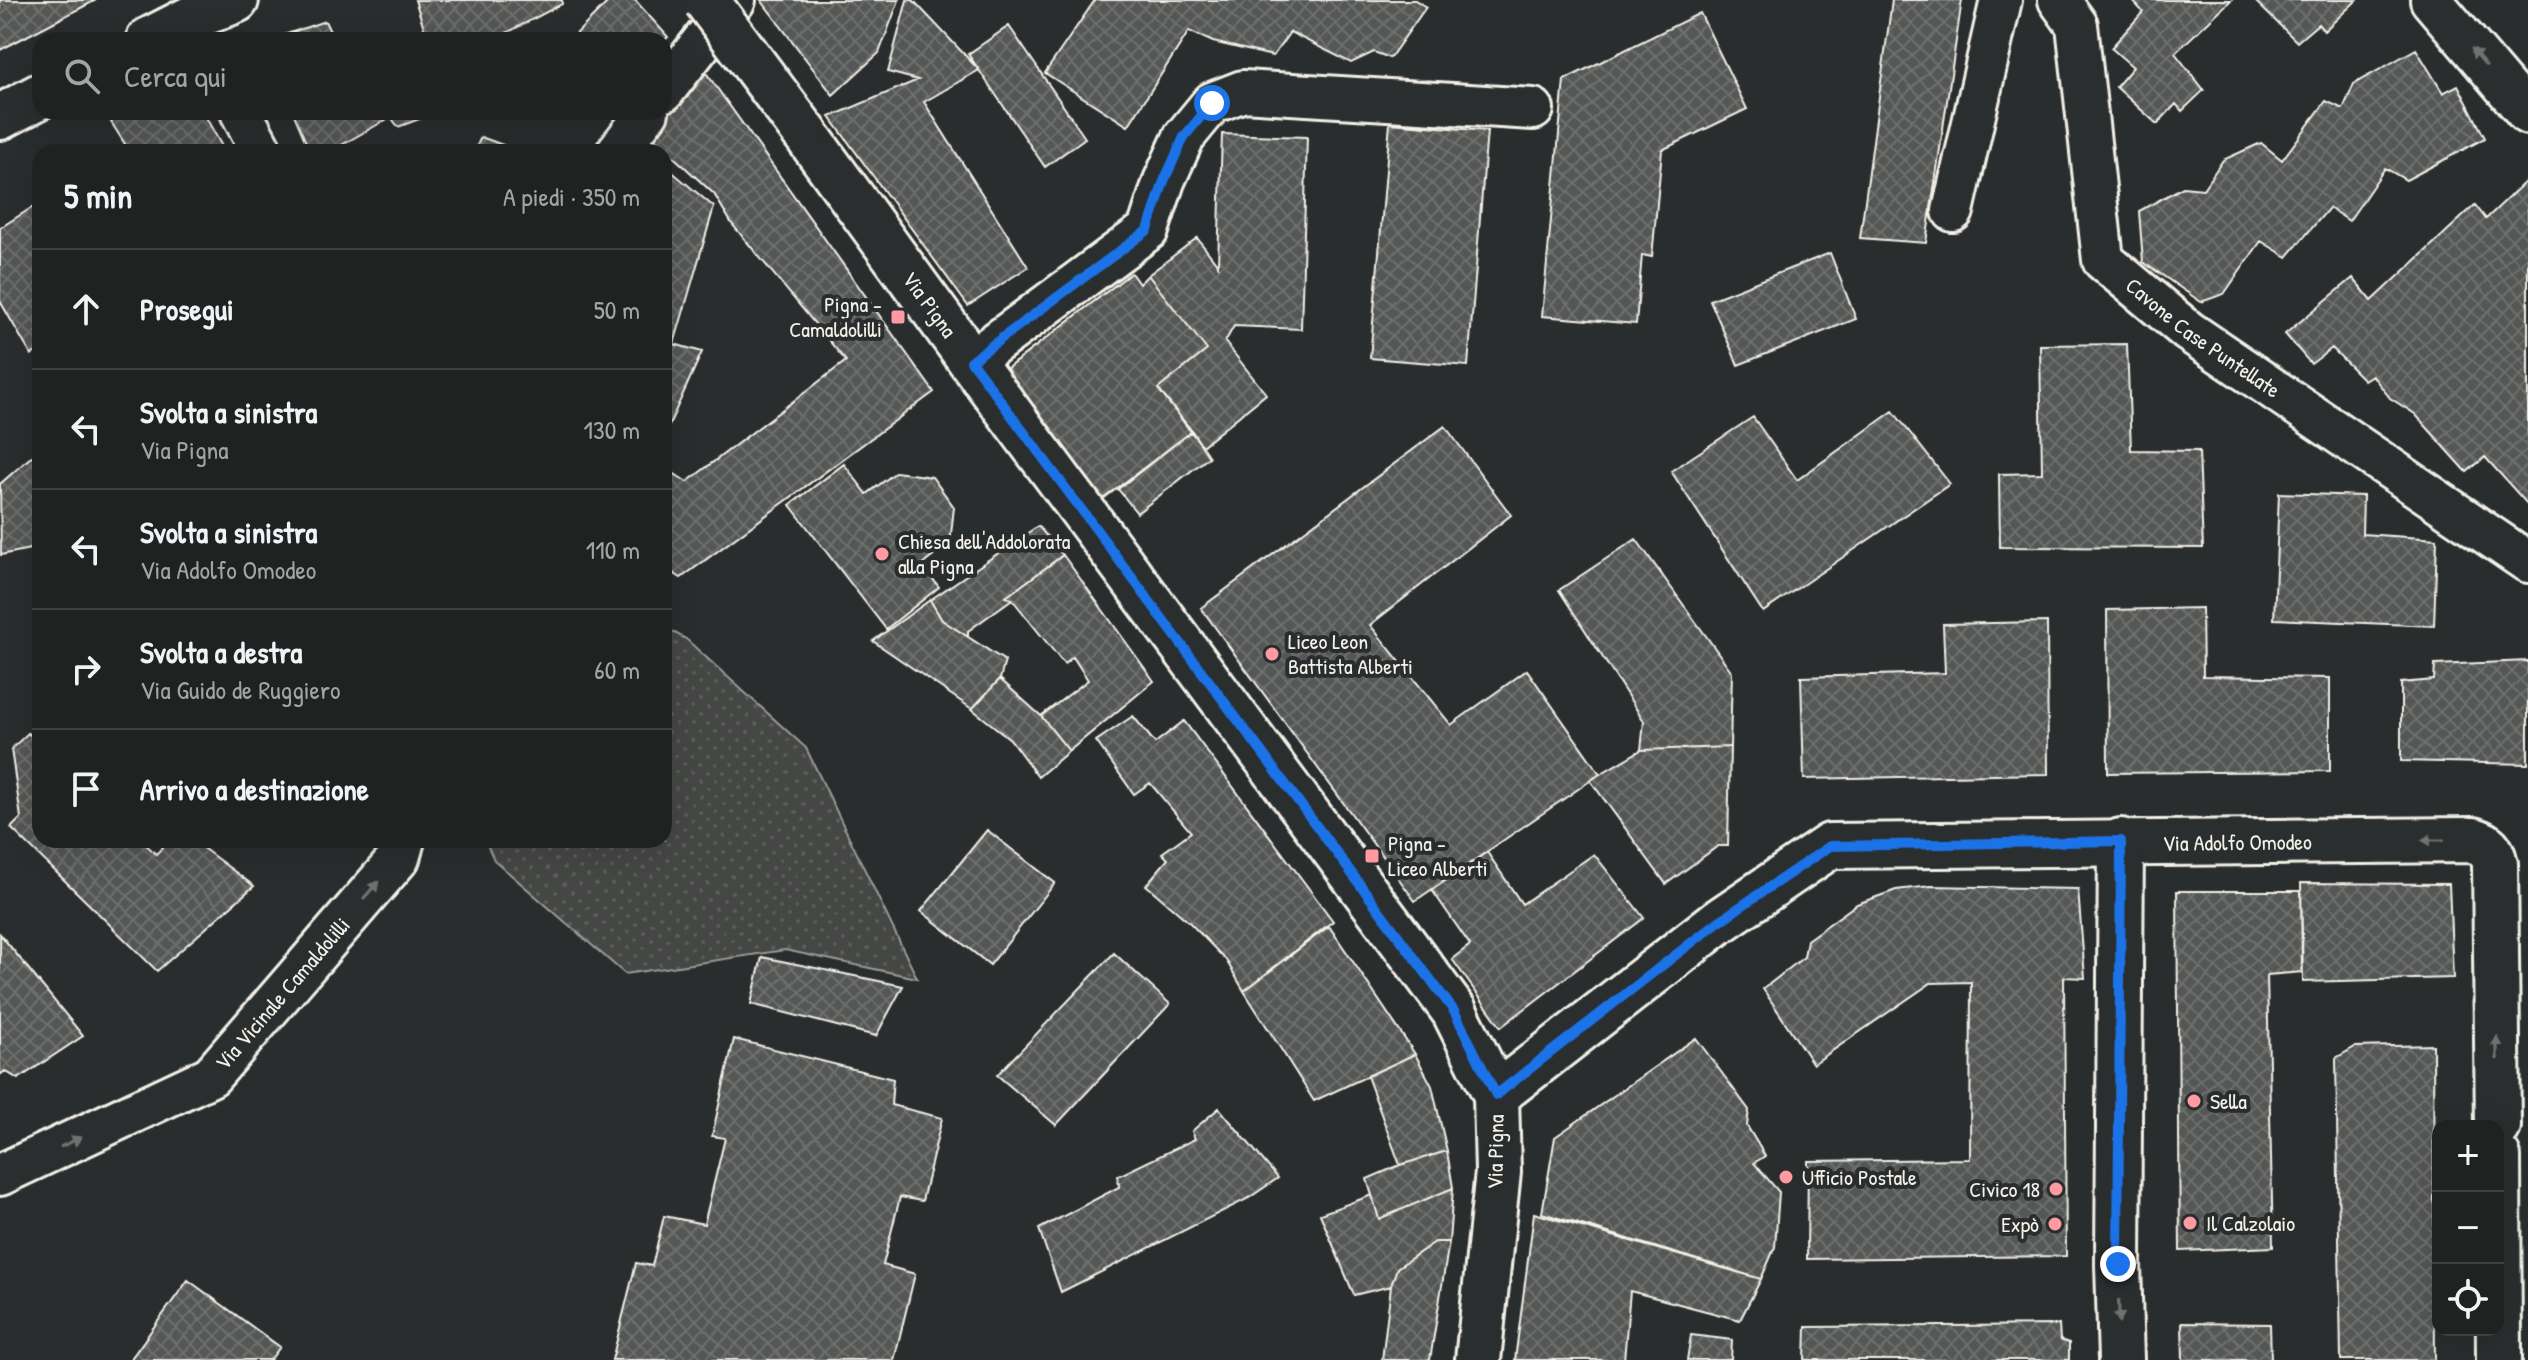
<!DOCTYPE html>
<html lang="it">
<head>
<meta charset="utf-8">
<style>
  :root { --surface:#202222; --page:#282a2a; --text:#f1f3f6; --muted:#a2a4a5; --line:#3d3f40 }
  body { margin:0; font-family:"Patrick Hand",sans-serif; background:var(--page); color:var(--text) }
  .controls { position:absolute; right:24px; bottom:24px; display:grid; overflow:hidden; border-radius:16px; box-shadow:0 8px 32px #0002 }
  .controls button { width:72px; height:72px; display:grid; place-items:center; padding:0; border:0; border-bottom:2px solid var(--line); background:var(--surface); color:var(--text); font:40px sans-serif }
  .stop { position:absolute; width:24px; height:24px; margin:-18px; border:6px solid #1a73e8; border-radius:50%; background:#fff }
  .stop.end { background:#1a73e8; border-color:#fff; box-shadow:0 2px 8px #0008 }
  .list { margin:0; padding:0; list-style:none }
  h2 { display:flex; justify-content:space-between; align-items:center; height:104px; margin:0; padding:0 32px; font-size:34px }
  h2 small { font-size:26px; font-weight:400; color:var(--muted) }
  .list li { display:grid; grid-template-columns:52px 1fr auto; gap:24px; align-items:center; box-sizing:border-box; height:120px; padding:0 32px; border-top:2px solid var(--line) }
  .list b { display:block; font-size:30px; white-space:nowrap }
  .list p { margin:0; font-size:26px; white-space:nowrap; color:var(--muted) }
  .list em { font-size:26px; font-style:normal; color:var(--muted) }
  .icon { flex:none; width:44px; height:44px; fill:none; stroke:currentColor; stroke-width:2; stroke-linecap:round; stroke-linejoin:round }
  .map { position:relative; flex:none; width:2528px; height:1360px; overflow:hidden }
  .search { position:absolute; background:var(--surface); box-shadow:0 8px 32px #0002; left:32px; top:32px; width:640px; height:88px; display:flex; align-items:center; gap:20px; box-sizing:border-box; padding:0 28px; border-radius:24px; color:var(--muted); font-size:30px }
  .panel { position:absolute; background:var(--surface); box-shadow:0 8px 32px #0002; left:32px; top:144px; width:640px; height:704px; border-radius:24px }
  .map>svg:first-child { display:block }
  .garden { fill:url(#garden-dots); stroke:#9c9c96; stroke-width:2 }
  .building { fill:url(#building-cross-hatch); stroke:#f4f1e8; stroke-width:2 }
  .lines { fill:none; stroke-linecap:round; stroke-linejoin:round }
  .minor-casing { stroke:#f4f1e8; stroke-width:46 }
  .tertiary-casing { stroke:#f4f1e8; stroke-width:50 }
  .secondary-casing { stroke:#f4f1e8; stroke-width:50 }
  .minor { stroke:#2a2d2e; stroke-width:40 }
  .tertiary { stroke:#2a2d2e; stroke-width:44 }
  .secondary { stroke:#2a2d2e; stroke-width:44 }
  .secondary-bridge-casing { stroke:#f4f1e8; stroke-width:50; stroke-linecap:butt }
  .secondary-bridge { stroke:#2a2d2e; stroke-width:44 }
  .oneway { fill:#71726f }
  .route { stroke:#1a73e8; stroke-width:10 }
  .poi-dot { fill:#ff9aa2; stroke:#2a2d2e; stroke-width:3 }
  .labels { text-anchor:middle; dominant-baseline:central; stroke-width:8; stroke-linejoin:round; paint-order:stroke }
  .street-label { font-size:22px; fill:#f4f1e8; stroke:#2a2d2e }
  .poi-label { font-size:22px; fill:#f4f1e8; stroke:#2a2d2e; text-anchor:start }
</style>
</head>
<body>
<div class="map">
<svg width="2528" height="1360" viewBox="0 0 2528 1360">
  <defs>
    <pattern id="garden-dots" width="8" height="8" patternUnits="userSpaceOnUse" patternTransform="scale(2)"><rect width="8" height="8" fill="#444645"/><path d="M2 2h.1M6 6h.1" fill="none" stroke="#606160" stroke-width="1.8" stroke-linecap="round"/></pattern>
    <pattern id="building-cross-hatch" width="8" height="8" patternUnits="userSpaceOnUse" patternTransform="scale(2)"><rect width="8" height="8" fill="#555756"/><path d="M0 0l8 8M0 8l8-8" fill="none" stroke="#6e706e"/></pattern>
  </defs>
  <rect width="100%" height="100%" fill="#2a2d2e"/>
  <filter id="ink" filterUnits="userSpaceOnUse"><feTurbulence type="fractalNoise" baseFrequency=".0125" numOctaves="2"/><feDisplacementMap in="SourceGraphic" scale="16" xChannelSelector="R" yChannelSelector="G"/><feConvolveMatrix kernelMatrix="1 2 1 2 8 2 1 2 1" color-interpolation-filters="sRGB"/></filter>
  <g filter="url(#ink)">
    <path class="garden" d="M 664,627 L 686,639 L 806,748 L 917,978 L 785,950 L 625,974 L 494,860 L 485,840 L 664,840 Z"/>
    <path class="building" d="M 0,0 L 96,0 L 0,50 Z
      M 415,0 L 562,0 L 562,4 L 493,40 L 428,40 Z
      M 610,0 L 635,0 L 668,37 L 664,41 L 570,40 Z
      M 761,0 L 899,0 L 879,53 L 833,95 Z
      M 907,0 L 913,0 L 979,70 L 924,102 L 1028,267 L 968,306 L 830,117 L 918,80 L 888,72 Z
      M 1095,0 L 1415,0 L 1426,7 L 1390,58 L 1374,52 L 1351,63 L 1290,32 L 1273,56 L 1213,42 L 1189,31 L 1128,126 L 1045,73 Z
      M 1892,0 L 1962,0 L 1926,243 L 1860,238 Z
      M 2132,0 L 2231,0 L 2175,53 L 2204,90 L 2182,111 L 2176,104 L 2157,124 L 2116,87 L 2133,67 L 2111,48 L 2143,12 Z
      M 2254,0 L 2357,0 L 2324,31 L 2318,24 L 2297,42 Z
      M 1700,13 L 1747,109 L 1662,150 L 1652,257 L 1642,255 L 1636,324 L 1542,316 L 1564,80 Z
      M 325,21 L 334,40 L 269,40 Z
      M 1009,26 L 1085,138 L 1045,167 L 968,54 Z
      M 2416,49 L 2443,93 L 2458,85 L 2485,138 L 2406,180 L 2385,168 L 2349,221 L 2329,208 L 2287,257 L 2261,241 L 2224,294 L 2201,302 L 2143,262 L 2139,211 L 2183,187 L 2203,189 L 2223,160 L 2261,143 L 2282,160 L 2326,101 L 2343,109 L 2354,84 Z
      M 702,67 L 934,392 L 681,578 L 664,567 L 664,467 L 687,482 L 846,361 L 732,224 L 714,194 L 651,136 Z
      M 128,112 L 203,112 L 225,152 L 130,152 L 111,122 Z
      M 293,112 L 438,112 L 398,127 L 391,117 L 329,152 L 310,152 Z
      M 1390,123 L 1487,131 L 1468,366 L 1370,358 Z
      M 1222,134 L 1307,137 L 1301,329 L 1234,326 L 1225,342 L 1266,394 L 1202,446 L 1158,389 L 1207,350 L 1148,275 L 1197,238 L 1218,265 Z
      M 481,137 L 522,152 L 474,152 Z
      M 664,165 L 714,207 L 674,344 L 702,352 L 664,436 Z
      M 2528,179 L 2528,505 L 2485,457 L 2467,472 L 2415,414 L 2390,398 L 2372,375 L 2364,380 L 2332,348 L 2311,364 L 2285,334 L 2353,278 L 2372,301 L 2475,205 L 2486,219 Z
      M 33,207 L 40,220 L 40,350 L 31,355 L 0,301 L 0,228 Z
      M 1830,253 L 1856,319 L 1738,365 L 1710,300 Z
      M 1131,273 L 1139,284 L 1148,275 L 1207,350 L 1158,389 L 1192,431 L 1099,502 L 1001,373 Z
      M 2127,344 L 2131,450 L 2199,451 L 2203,548 L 2000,547 L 1999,474 L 2042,473 L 2040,345 Z
      M 1893,411 L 1950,484 L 1763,612 L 1671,471 L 1753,417 L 1797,480 Z
      M 1445,426 L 1511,515 L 1370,625 L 1451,725 L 1527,670 L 1600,774 L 1415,901 L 1201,608 Z
      M 1192,431 L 1209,457 L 1137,513 L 1118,489 Z
      M 40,449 L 40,547 L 1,555 L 0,484 Z
      M 844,464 L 867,494 L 896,472 L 932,477 L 954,507 L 950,543 L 922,565 L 939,587 L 886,629 L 790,505 Z
      M 2279,493 L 2363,496 L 2362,534 L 2437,539 L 2434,626 L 2274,619 Z
      M 1038,526 L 1063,555 L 1006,597 L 1012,599 L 968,631 L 968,637 L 942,620 L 930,600 Z
      M 1636,539 L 1732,672 L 1730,747 L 1641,750 L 1644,721 L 1559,590 Z
      M 1063,555 L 1154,681 L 1069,751 L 1041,716 L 1088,680 L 1073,657 L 1064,664 L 1012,599 L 1006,597 Z
      M 930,600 L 942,620 L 1005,661 L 1000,679 L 972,709 L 873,641 Z
      M 2202,608 L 2203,676 L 2330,678 L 2330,771 L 2108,773 L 2107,610 Z
      M 2047,622 L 2048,774 L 1804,779 L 1801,677 L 1945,673 L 1943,624 Z
      M 2528,661 L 2528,764 L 2401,761 L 2401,683 L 2434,680 L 2435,665 Z
      M 1000,679 L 1041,716 L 1069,751 L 1038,777 L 1010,739 L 972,709 Z
      M 1133,716 L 1155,743 L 1184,721 L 1333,921 L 1244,991 L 1226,960 L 1190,923 L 1146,885 L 1168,859 L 1162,853 L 1191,832 L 1150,783 L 1134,794 L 1096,741 Z
      M 28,733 L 40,744 L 40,840 L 141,840 L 156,854 L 170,840 L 192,840 L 254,886 L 157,971 L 11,828 L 21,818 L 11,749 Z
      M 1730,747 L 1728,846 L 1718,846 L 1666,884 L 1590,780 L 1641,750 Z
      M 987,830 L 1055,883 L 990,965 L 921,911 Z
      M 1487,852 L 1522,904 L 1594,854 L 1644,918 L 1501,1027 L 1452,959 L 1470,945 L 1432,890 Z
      M 2301,883 L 2449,884 L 2453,978 L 2303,982 Z
      M 1931,886 L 2078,889 L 2085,978 L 2064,977 L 2066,1256 L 1807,1259 L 1808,1161 L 1970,1159 L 1971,982 L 1931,983 L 1813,1064 L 1763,989 L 1804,957 L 1807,940 L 1857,904 L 1896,890 Z
      M 2177,891 L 2301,891 L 2302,972 L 2267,975 L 2273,1247 L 2180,1251 Z
      M 1329,926 L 1415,1054 L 1314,1101 L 1244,991 Z
      M 0,934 L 83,1036 L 18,1079 L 5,1071 L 0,1075 Z
      M 1114,953 L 1170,1004 L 1056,1125 L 997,1075 Z
      M 762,957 L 903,986 L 876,1036 L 751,1004 Z
      M 1696,1038 L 1749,1110 L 1747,1126 L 1765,1156 L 1754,1163 L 1779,1192 L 1775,1247 L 1761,1279 L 1542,1213 L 1555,1137 Z
      M 734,1039 L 893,1079 L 891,1105 L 942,1118 L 922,1201 L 900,1197 L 883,1265 L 915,1274 L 894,1360 L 612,1360 L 636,1263 L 652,1266 L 664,1216 L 704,1224 L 725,1138 L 712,1136 Z
      M 2433,1045 L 2435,1360 L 2341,1360 L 2336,1058 L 2355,1047 Z
      M 1415,1054 L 1432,1086 L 1447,1151 L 1400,1165 L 1367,1076 Z
      M 1219,1108 L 1278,1178 L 1249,1198 L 1061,1292 L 1039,1229 L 1119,1187 L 1118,1176 L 1195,1139 L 1192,1131 Z
      M 1447,1151 L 1453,1188 L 1379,1219 L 1367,1179 L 1400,1165 Z
      M 1453,1188 L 1449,1242 L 1435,1242 L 1397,1268 L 1391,1286 L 1354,1295 L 1320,1214 L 1372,1195 L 1379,1219 Z
      M 1534,1213 L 1761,1279 L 1740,1320 L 1630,1291 L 1624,1360 L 1515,1360 Z
      M 1435,1242 L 1449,1242 L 1430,1360 L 1382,1360 L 1391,1286 L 1397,1268 Z
      M 188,1280 L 280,1347 L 270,1360 L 130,1360 Z
      M 2182,1323 L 2270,1324 L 2271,1360 L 2183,1360 Z
      M 2059,1325 L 2060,1340 L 2069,1343 L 2069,1360 L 1805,1360 L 1806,1327 Z
      M 1691,1335 L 1732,1340 L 1731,1360 L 1687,1360 Z"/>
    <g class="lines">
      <defs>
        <g id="minor">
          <path id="s1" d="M 2059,0 L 2077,25 L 2103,260 L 2188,331 L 2528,562"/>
          <path d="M 2431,0 L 2528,114"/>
          <path d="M 664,91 L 735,0"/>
          <path d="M 241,112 L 262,152"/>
          <path d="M 617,152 L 648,112"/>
          <path d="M 1953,211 L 2001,0"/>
          <path d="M 971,361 L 1148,230 L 1164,181 L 1184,137 L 1212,103 L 1243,91 L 1533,109"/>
          <path id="s2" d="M 0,1175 L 211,1076 L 399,858 L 404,840"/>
        </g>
        <g id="tertiary">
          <path id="s3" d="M 1496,1095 L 1718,922 L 1830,846 L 2473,840 C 2487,844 2492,849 2495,864 L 2498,1126"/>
          <path d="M 2498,1157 L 2499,1360"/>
          <path d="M 2121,1360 L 2118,1264 L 2121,841"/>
        </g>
        <g id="secondary">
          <path d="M 149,40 L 196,16 L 236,0"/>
          <path d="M 0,117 L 40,96"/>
          <path id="s4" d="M 805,133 L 971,361 L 1454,1011 L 1496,1095 L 1498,1172 L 1478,1360"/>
        </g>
      </defs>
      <use href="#minor" class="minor-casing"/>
      <use href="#tertiary" class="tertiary-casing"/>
      <use href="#secondary" class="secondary-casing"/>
      <use href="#minor" class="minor"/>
      <use href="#tertiary" class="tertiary"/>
      <use href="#secondary" class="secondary"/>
      <defs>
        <path id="secondary-bridge" d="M 706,0 L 805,133"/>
      </defs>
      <use href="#secondary-bridge" class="secondary-bridge-casing"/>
      <use href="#secondary-bridge" class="secondary-bridge"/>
    </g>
    <defs><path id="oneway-solid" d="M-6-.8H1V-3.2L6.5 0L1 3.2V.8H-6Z" transform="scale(2)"/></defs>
    <g class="oneway">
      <use href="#oneway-solid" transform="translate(2479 57) rotate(-130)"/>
      <use href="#oneway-solid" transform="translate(2433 840) rotate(180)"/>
      <use href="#oneway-solid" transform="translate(371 890) rotate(-49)"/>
      <use href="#oneway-solid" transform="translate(2497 1048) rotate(-90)"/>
      <use href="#oneway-solid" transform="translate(71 1142) rotate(-25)"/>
      <use href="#oneway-solid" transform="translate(2119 1311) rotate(88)"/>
    </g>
  </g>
  <g class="lines" filter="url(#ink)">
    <path class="route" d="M 1212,103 L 1184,137 L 1164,181 L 1148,230 L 971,361 L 1454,1011 L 1496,1095 L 1718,922 L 1830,846 L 2121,841 L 2118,1264"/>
  </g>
  <g class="poi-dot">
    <rect x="890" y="309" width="16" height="16" rx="4"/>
    <circle cx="882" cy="554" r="8"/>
    <circle cx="1272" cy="654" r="8"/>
    <rect x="1364" y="848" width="16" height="16" rx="4"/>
    <circle cx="2194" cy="1101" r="8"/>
    <circle cx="1786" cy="1177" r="8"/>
    <circle cx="2056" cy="1189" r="8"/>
    <circle cx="2190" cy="1223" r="8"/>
    <circle cx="2055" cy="1224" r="8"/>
  </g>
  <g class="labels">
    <g class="street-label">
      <text stroke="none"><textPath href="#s4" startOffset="212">Via Pigna</textPath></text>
      <text stroke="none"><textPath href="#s1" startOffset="394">Cavone Case Puntellate</textPath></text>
      <text stroke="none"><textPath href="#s3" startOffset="824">Via Adolfo Omodeo</textPath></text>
      <text stroke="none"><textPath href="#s2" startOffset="342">Via Vicinale Camaldolilli</textPath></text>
      <text transform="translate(1495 1152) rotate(-89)">Via Pigna</text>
    </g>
    <g class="poi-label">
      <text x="882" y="304" text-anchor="end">Pigna -<tspan x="882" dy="25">Camaldolilli</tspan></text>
      <text x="898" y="541">Chiesa dell'Addolorata<tspan x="898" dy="25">alla Pigna</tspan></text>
      <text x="1288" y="641">Liceo Leon<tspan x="1288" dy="25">Battista Alberti</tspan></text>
      <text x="1388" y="843">Pigna -<tspan x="1388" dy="25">Liceo Alberti</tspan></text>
      <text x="2210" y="1101">Sella</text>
      <text x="1802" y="1177">Ufficio Postale</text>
      <text x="2040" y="1189" text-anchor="end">Civico 18</text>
      <text x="2206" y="1223">Il Calzolaio</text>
      <text x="2039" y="1224" text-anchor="end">Expò</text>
    </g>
  </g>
</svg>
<div class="controls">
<button>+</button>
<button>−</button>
<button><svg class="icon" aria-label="locate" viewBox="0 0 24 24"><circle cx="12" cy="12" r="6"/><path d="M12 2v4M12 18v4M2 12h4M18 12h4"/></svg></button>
</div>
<div class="stop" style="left:1212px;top:103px"></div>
<div class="stop end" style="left:2118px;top:1264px"></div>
<div class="search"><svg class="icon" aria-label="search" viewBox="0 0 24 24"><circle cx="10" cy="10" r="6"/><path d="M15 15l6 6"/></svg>Cerca qui</div>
<section class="panel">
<h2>5 min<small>A piedi · 350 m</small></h2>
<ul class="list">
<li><svg class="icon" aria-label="ahead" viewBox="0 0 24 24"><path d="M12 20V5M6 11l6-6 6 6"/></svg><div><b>Prosegui</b></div><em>50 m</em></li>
<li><svg class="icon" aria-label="left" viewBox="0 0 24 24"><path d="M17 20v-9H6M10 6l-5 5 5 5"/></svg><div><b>Svolta a sinistra</b><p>Via Pigna</p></div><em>130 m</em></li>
<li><svg class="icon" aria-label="left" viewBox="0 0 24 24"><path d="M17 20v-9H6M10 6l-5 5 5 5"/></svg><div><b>Svolta a sinistra</b><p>Via Adolfo Omodeo</p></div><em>110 m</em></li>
<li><svg class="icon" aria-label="right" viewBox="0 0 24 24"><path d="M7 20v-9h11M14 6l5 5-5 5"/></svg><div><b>Svolta a destra</b><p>Via Guido de Ruggiero</p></div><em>60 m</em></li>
<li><svg class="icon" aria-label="arrive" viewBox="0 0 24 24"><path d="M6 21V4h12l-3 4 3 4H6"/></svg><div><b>Arrivo a destinazione</b></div></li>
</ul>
</section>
</div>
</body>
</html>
